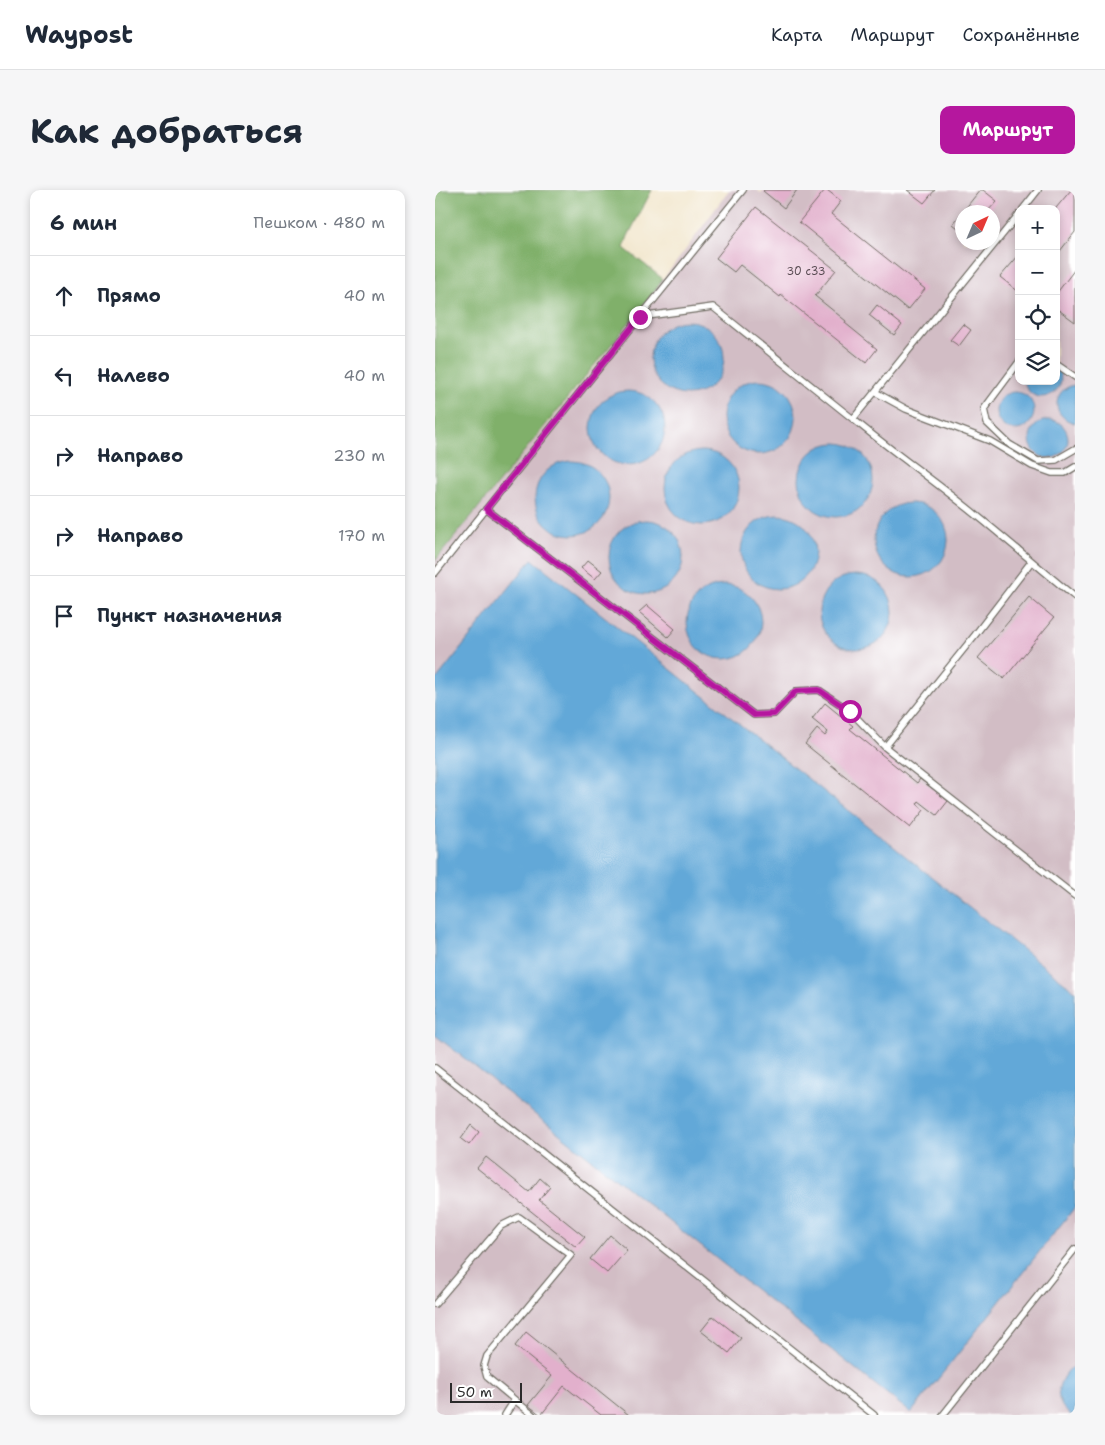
<!DOCTYPE html>
<html lang="ru">
<head>
<meta charset="utf-8">
<style>
  :root { --surface:#fff; --page:#f6f6f7; --text:#1f2937; --muted:#747a83; --line:#e0e1e3; --accent:#b5179e }
  body { margin:0; font-family:"Shantell Sans",sans-serif; background:var(--page); color:var(--text) }
  .controls { position:absolute; right:15px; top:15px; display:grid; overflow:hidden; border-radius:10px; box-shadow:0 2px 8px #0003 }
  .controls button { width:45px; height:45px; display:grid; place-items:center; padding:0; border:0; border-bottom:1px solid var(--line); background:var(--surface); color:var(--text); font:25px sans-serif }
  .compass { position:absolute; left:520px; top:15px; width:45px; height:45px; border-radius:50%; background:var(--surface); box-shadow:0 2px 8px #0003; rotate:44deg }
  .scale { position:absolute; left:15px; bottom:12px; width:72px; box-sizing:border-box; padding-left:5px; border:2px solid #2b2b2b; border-top:0; font-size:14px; line-height:18px; white-space:nowrap; color:#2b2b2b; -webkit-text-stroke:4px #fff; paint-order:stroke }
  .stop { position:absolute; width:15px; height:15px; margin:-11px; border:4px solid #b5179e; border-radius:50%; background:#fff }
  .stop.end { background:#b5179e; border-color:#fff; box-shadow:0 1px 5px #0008 }
  .list { margin:0; padding:0; list-style:none }
  h2 { display:flex; justify-content:space-between; align-items:center; height:65px; margin:0; padding:0 20px; font-size:21px }
  h2 small { font-size:16px; font-weight:400; color:var(--muted) }
  .list li { display:grid; grid-template-columns:32px 1fr auto; gap:15px; align-items:center; box-sizing:border-box; height:80px; padding:0 20px; border-top:1px solid var(--line) }
  .list b { display:block; font-size:19px; white-space:nowrap }
  .list em { font-size:16px; font-style:normal; color:var(--muted) }
  .icon { flex:none; width:28px; height:28px; fill:none; stroke:currentColor; stroke-width:2; stroke-linecap:round; stroke-linejoin:round }
  .map { position:relative; flex:none; width:640px; height:1225px; overflow:hidden; border-radius:10px }
  header { display:flex; align-items:center; gap:30px; box-sizing:border-box; height:70px; padding:0 25px; background:var(--surface); border-bottom:1px solid var(--line) }
  header strong { font-size:24px }
  nav { display:flex; gap:28px; margin-inline-start:auto; font-size:18px }
  .intro { display:flex; align-items:center; justify-content:space-between; box-sizing:border-box; height:120px; padding:0 30px }
  h1 { margin:0; font-size:35px }
  .button { padding:12px 22px; border-radius:10px; background:var(--accent); color:#fff; font-size:18px; font-weight:700 }
  main { display:flex; gap:30px; padding:0 30px }
  aside { flex:1; background:var(--surface); border-radius:10px; box-shadow:0 2px 8px #0003 }
  .map>svg:first-child { display:block }
  .industrial { fill:#d2bdc5; fill-rule:evenodd }
  .forest { fill:#80b06a; stroke:#566e4a }
  .water { fill:#62a8d8; stroke:#466a82 }
  .building { fill:#e2b0cc }
  .lines { fill:none; stroke-linecap:round; stroke-linejoin:round }
  .lane-casing { stroke:#706c63; stroke-width:8 }
  .lane { stroke:#fff; stroke-width:5.5 }
  .route { stroke:#b5179e; stroke-width:6 }
  .labels { text-anchor:middle; dominant-baseline:central; stroke-width:4; stroke-linejoin:round; paint-order:stroke }
  .number-label { font-size:11px; fill:#594c53 }
</style>
</head>
<body>
<header>
<strong>Waypost</strong>
<nav><a>Карта</a><a>Маршрут</a><a>Сохранённые</a></nav>
</header>
<div class="intro"><h1>Как добраться</h1><a class="button">Маршрут</a></div>
<main>
<aside>
<h2>6 мин<small>Пешком · 480 m</small></h2>
<ul class="list">
<li><svg class="icon" aria-label="ahead" viewBox="0 0 24 24"><path d="M12 20V5M6 11l6-6 6 6"/></svg><div><b>Прямо</b></div><em>40 m</em></li>
<li><svg class="icon" aria-label="left" viewBox="0 0 24 24"><path d="M17 20v-9H6M10 6l-5 5 5 5"/></svg><div><b>Налево</b></div><em>40 m</em></li>
<li><svg class="icon" aria-label="right" viewBox="0 0 24 24"><path d="M7 20v-9h11M14 6l5 5-5 5"/></svg><div><b>Направо</b></div><em>230 m</em></li>
<li><svg class="icon" aria-label="right" viewBox="0 0 24 24"><path d="M7 20v-9h11M14 6l5 5-5 5"/></svg><div><b>Направо</b></div><em>170 m</em></li>
<li><svg class="icon" aria-label="arrive" viewBox="0 0 24 24"><path d="M6 21V4h12l-3 4 3 4H6"/></svg><div><b>Пункт назначения</b></div></li>
</ul>
</aside>
<div class="map">
<svg width="640" height="1225" viewBox="0 0 640 1225">
  <rect width="100%" height="100%" fill="#fff"/>
  <filter id="ink" filterUnits="userSpaceOnUse"><feTurbulence type="fractalNoise" baseFrequency=".02" numOctaves="2"/><feDisplacementMap in="SourceGraphic" scale="10" xChannelSelector="R" yChannelSelector="G"/><feConvolveMatrix kernelMatrix="1 2 1 2 8 2 1 2 1" color-interpolation-filters="sRGB"/></filter>
  <filter id="wash" filterUnits="userSpaceOnUse"><feTurbulence type="fractalNoise" baseFrequency=".0096" numOctaves="4" result="noise"/><feDisplacementMap in="SourceGraphic" scale="20" xChannelSelector="R" yChannelSelector="G"/><feGaussianBlur stdDeviation="1.12" result="paint"/><feColorMatrix in="noise" values="0 0 0 0 0 0 0 0 0 0 0 0 0 0 0 0 0 1.4 0 .05"/><feComposite in="paint" operator="in"/></filter>
  <g filter="url(#wash)">
    <rect width="100%" height="100%" fill="#f1e5ca"/>
    <path class="industrial" d="M 294,0 L 322,0 L 326,3 L 328,0 L 640,0 L 640,1225 L 0,1225 L 0,371 L 158,179 L 249,62 ZM 584,19 L 621,19 L 621,191 L 584,191 ZM 528,22 L 558,22 L 558,52 L 528,52 Z"/>
    <path class="forest" d="M 0,0 L 217,0 L 193,46 L 189,58 L 228,89 L 219,102 L 0,371 Z"/>
    <path class="water" d="M215 168a37 37 0 1 1 74 0a37 37 0 1 1-74 0Z
      M 621,176 C 640,201 597,223 589,191 L 621,191 Z
      M287 227a37 37 0 1 1 74 0a37 37 0 1 1-74 0Z
      M 640,195 L 640,233 C 616,228 616,199 640,195 Z
      M156 238a37 37 0 1 1 74 0a37 37 0 1 1-74 0Z
      M561 221a19 19 0 1 1 38 0a19 19 0 1 1-38 0Z
      M595 249a19 19 0 1 1 38 0a19 19 0 1 1-38 0Z
      M364 290a37 37 0 1 1 74 0a37 37 0 1 1-74 0Z
      M230 298a37 37 0 1 1 74 0a37 37 0 1 1-74 0Z
      M100 308a37 37 0 1 1 74 0a37 37 0 1 1-74 0Z
      M439 350a37 37 0 1 1 74 0a37 37 0 1 1-74 0Z
      M306 362a37 37 0 1 1 74 0a37 37 0 1 1-74 0Z
      M174 367a37 37 0 1 1 74 0a37 37 0 1 1-74 0Z
      M 97,369 L 640,801 L 640,1017 L 476,1223 L 0,845 L 0,491 Z
      M384 422a37 37 0 1 1 74 0a37 37 0 1 1-74 0Z
      M252 432a37 37 0 1 1 74 0a37 37 0 1 1-74 0Z
      M 640,1175 L 640,1225 L 636,1225 C 616,1212 622,1187 640,1175 Z"/>
    <g id="blocks">
      <path class="building" d="M 329,0 L 362,0 L 349,18 L 328,1 Z
        M 390,0 L 392,0 L 406,11 L 396,24 L 490,99 L 473,120 L 364,32 Z
        M 472,0 L 500,0 L 489,13 Z
        M 545,0 L 548,0 L 562,11 L 552,22 L 528,22 L 528,42 L 518,34 Z
        M 636,0 L 640,0 L 640,42 L 621,66 L 621,18 Z
        M 321,17 L 401,80 L 380,106 L 411,131 L 410,133 L 442,159 L 431,173 L 346,105 L 345,107 L 305,75 L 299,82 L 281,68 Z
        M 584,65 L 584,102 L 565,87 Z
        M 640,79 L 640,132 L 621,118 L 621,104 Z
        M 442,115 L 467,135 L 459,145 L 434,125 Z
        M 528,134 L 536,140 L 524,156 L 515,150 Z
        M 153,370 L 167,381 L 160,389 L 146,378 Z
        M 594,407 L 619,428 L 569,489 L 543,468 Z
        M 212,415 L 240,439 L 233,447 L 204,422 Z
        M 390,513 L 418,536 L 415,539 L 482,593 L 485,589 L 513,611 L 502,625 L 484,611 L 482,614 L 489,620 L 475,638 L 370,554 L 382,539 L 390,546 L 393,542 L 377,529 Z
        M 36,935 L 44,942 L 34,955 L 26,949 Z
        M 51,967 L 94,1002 L 105,988 L 115,997 L 104,1010 L 150,1047 L 141,1057 L 42,978 Z
        M 175,1045 L 192,1060 L 172,1083 L 155,1069 Z
        M 278,1126 L 306,1148 L 294,1163 L 266,1141 Z
        M 91,1142 L 194,1225 L 166,1225 L 129,1196 L 106,1225 L 93,1215 L 117,1186 L 80,1156 Z"/>
    </g>
  </g>
  <g filter="url(#ink)">
    <use href="#blocks" fill-opacity="0" stroke="#706c63" stroke-width="1"/>
    <g class="lines">
      <defs>
        <path id="lane" d="M 588,19 L 603,0
          M 205,127 L 308,0
          M 584,172 L 549,219 L 552,233 L 574,254 L 603,271 L 621,270 L 640,259
          M 621,174 L 640,187
          M 440,202 L 471,219 L 555,251 L 597,276 L 617,283 L 630,283 L 640,277
          M 418,229 C 459,263 504,294 545,328 C 577,354 608,381 640,407
          M 51,319 L 319,525 L 339,524 L 361,501 L 384,500 L 415,521 L 450,557 L 640,706
          M 0,383 L 205,127 L 278,117 L 418,229 L 584,24
          M 450,557 L 540,445 L 596,372
          M 0,878 L 439,1225
          M 0,1114 L 66,1036 L 84,1027 L 136,1065 L 52,1166 L 49,1176 L 52,1187 L 98,1225
          M 70,1225 L 79,1211
          M 508,1225 L 640,1059"/>
      </defs>
      <use href="#lane" class="lane-casing"/>
      <use href="#lane" class="lane"/>
    </g>
  </g>
  <g class="lines" filter="url(#ink)">
    <path class="route" d="M 205,127 L 51,319 L 319,525 L 339,524 L 361,501 L 384,500 L 415,521"/>
  </g>
  <g class="labels">
    <g class="number-label">
      <text x="371" y="81">30 с33</text>
    </g>
  </g>
</svg>
<div class="controls">
<button>+</button>
<button>−</button>
<button><svg class="icon" aria-label="locate" viewBox="0 0 24 24"><circle cx="12" cy="12" r="6"/><path d="M12 2v4M12 18v4M2 12h4M18 12h4"/></svg></button>
<button><svg class="icon" aria-label="layers" viewBox="0 0 24 24"><path d="M12 4l9 5-9 5-9-5zM3 14l9 5 9-5"/></svg></button>
</div>
<svg class="compass" viewBox="-18 -18 36 36"><path d="M0-13l5 13h-10z" fill="#e53935"/><path d="M0 13l5-13h-10z" fill="#747a83"/></svg>
<div class="scale">50 m</div>
<div class="stop" style="left:415px;top:521px"></div>
<div class="stop end" style="left:205px;top:127px"></div>
</div>
</main>
</body>
</html>
